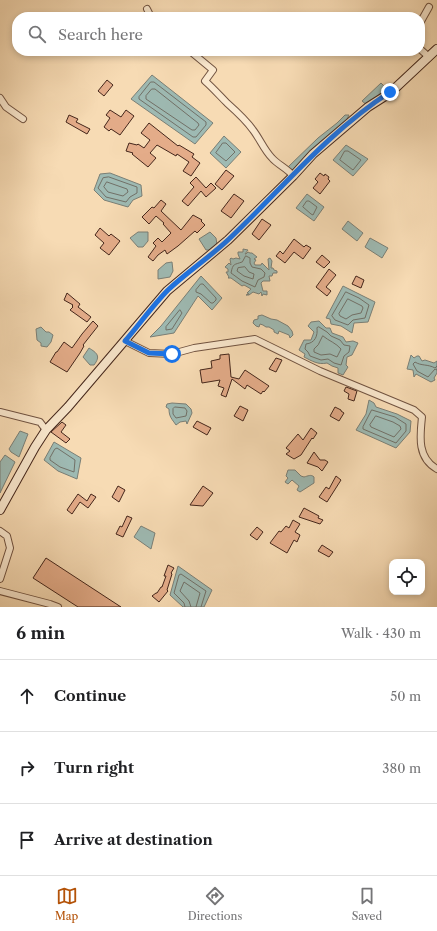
<!DOCTYPE html>
<html lang="en">
<head>
<meta charset="utf-8">
<style>
  :root { --surface:#fff; --page:#f2f2f2; --text:#202124; --muted:#757577; --line:#e0e0e0; --accent:#b45309 }
  body { margin:0; font-family:"Libre Caslon Text",serif; background:var(--page); color:var(--text) }
  .controls { position:absolute; right:12px; bottom:12px; display:grid; overflow:hidden; border-radius:8px; box-shadow:0 2px 6px #0003 }
  .controls button { width:36px; height:36px; display:grid; place-items:center; padding:0; border:0; border-bottom:1px solid var(--line); background:var(--surface); color:var(--text); font:20px sans-serif }
  .stop { position:absolute; width:12px; height:12px; margin:-9px; border:3px solid #1a73e8; border-radius:50%; background:#fff }
  .stop.end { background:#1a73e8; border-color:#fff; box-shadow:0 1px 4px #0008 }
  .list { margin:0; padding:0; list-style:none }
  h2 { display:flex; justify-content:space-between; align-items:center; height:52px; margin:0; padding:0 16px; font-size:17px }
  h2 small { font-size:13px; font-weight:400; color:var(--muted) }
  .list li { display:grid; grid-template-columns:26px 1fr auto; gap:12px; align-items:center; box-sizing:border-box; height:72px; padding:0 16px; border-top:1px solid var(--line) }
  .list b { display:block; font-size:15px; white-space:nowrap }
  .list em { font-size:13px; font-style:normal; color:var(--muted) }
  .icon { flex:none; width:22px; height:22px; fill:none; stroke:currentColor; stroke-width:2; stroke-linecap:round; stroke-linejoin:round }
  .map { position:relative; flex:none; width:437px; height:607px; overflow:hidden }
  .search { position:absolute; background:var(--surface); box-shadow:0 2px 6px #0003; left:12px; right:12px; top:12px; height:44px; display:flex; align-items:center; gap:10px; box-sizing:border-box; padding:0 14px; border-radius:16px; color:var(--muted); font-size:15px }
  .sheet { height:268px; background:var(--surface) }
  nav { display:flex; justify-content:space-around; align-items:center; box-sizing:border-box; height:56px; border-top:1px solid var(--line); background:var(--surface); font-size:11px; color:var(--muted) }
  nav a { display:grid; justify-items:center; gap:2px }
  nav .on { color:var(--accent) }
  .map>svg:first-child { display:block }
  .water { fill:#9ebab3; stroke:#7a7f76 }
  .lines { fill:none; stroke-linecap:round; stroke-linejoin:round }
  .shore { stroke:#717067; stroke-width:1 }
  .building { fill:#e4ac89; stroke:#44261b }
  .minor-casing { stroke:#715341; stroke-width:8 }
  .secondary-casing { stroke:#44261b; stroke-width:10 }
  .minor { stroke:#fae8ce; stroke-width:6 }
  .secondary { stroke:#fae8ce; stroke-width:8 }
  .route { stroke:#1a73e8; stroke-width:5 }
</style>
</head>
<body>
<div class="map">
<svg width="437" height="607" viewBox="0 0 437 607">
  <rect width="100%" height="100%" fill="#f7dbb4"/>
  <filter id="stains"><feTurbulence type="fractalNoise" baseFrequency=".005" numOctaves="4"/><feColorMatrix values="0 0 0 0 .2 0 0 0 0 .09 0 0 0 0 .02 0 0 0 .5 -.17"/></filter>
  <radialGradient id="worn" r=".72"><stop offset=".6" stop-color="#630" stop-opacity="0"/><stop offset="1" stop-color="#630" stop-opacity=".3"/></radialGradient>
  <path class="water" d="M 152,75 L 213,123 L 195,144 L 131,99 Z
    M 381,83 L 387,89 L 368,106 L 362,101 Z
    M 345,115 L 349,115 L 346,121 L 293,170 L 288,167 L 318,138 L 337,123 Z
    M 224,136 L 241,152 L 226,168 L 210,153 Z
    M 346,145 L 368,159 L 353,176 L 333,160 Z
    M 110,173 L 141,185 L 142,196 L 133,200 L 128,207 L 104,200 L 94,190 L 100,174 Z
    M 307,194 L 324,207 L 314,221 L 296,208 Z
    M 348,221 L 363,233 L 357,241 L 342,229 Z
    M 138,232 L 148,232 L 148,241 L 143,247 L 138,247 L 130,238 Z
    M 210,232 L 216,238 L 217,245 L 212,250 L 206,250 L 199,239 Z
    M 370,238 L 388,248 L 382,258 L 365,247 Z
    M 243,249 L 248,250 L 245,254 L 246,254 L 248,252 L 250,253 L 252,253 L 257,257 L 254,259 L 256,260 L 254,263 L 255,265 L 261,265 L 262,263 L 269,270 L 268,259 L 270,258 L 272,261 L 271,268 L 273,268 L 274,270 L 277,271 L 277,273 L 273,273 L 272,276 L 269,276 L 270,281 L 263,281 L 261,283 L 263,291 L 267,291 L 267,295 L 263,294 L 262,296 L 261,292 L 259,294 L 253,292 L 249,295 L 246,295 L 249,294 L 247,293 L 251,289 L 244,285 L 242,286 L 231,278 L 228,278 L 229,277 L 226,272 L 228,272 L 228,269 L 225,267 L 229,263 L 231,265 L 230,259 L 231,258 L 233,259 L 236,258 L 240,259 L 238,254 L 238,252 L 243,252 Z
    M 172,262 L 173,271 L 170,277 L 158,279 L 158,270 L 166,263 Z
    M 201,276 L 222,298 L 212,310 L 198,296 L 174,333 L 150,337 L 161,326 Z
    M 343,286 L 375,302 L 368,322 L 354,323 L 352,333 L 341,326 L 331,324 L 330,319 L 326,318 Z
    M 262,315 L 271,319 L 277,320 L 288,326 L 292,331 L 293,335 L 290,338 L 289,335 L 279,331 L 278,334 L 274,332 L 274,330 L 269,327 L 266,327 L 263,325 L 260,324 L 259,327 L 256,326 L 253,323 L 254,320 L 258,319 L 258,316 Z
    M 319,321 L 326,328 L 330,328 L 332,333 L 343,337 L 346,342 L 353,341 L 358,343 L 352,355 L 347,357 L 346,365 L 348,367 L 343,375 L 338,373 L 338,368 L 332,366 L 327,363 C 318,365 312,361 304,357 L 305,354 L 299,350 L 304,340 L 311,340 L 314,332 L 308,326 L 311,322 Z
    M 41,327 L 46,332 L 49,332 L 53,335 L 51,342 L 47,347 L 41,346 L 41,343 L 37,340 L 36,329 Z
    M 89,348 C 97,353 101,356 94,365 L 90,365 L 83,357 Z
    M 411,355 L 414,358 L 417,356 L 419,356 L 422,361 L 425,360 L 434,363 L 437,361 L 437,373 L 434,378 L 435,380 L 431,382 L 416,374 L 414,377 L 413,370 L 407,369 Z
    M 369,400 L 374,403 L 376,407 L 397,414 L 411,421 L 410,432 L 396,448 L 356,430 L 366,414 Z
    M 172,403 L 186,404 L 191,409 L 192,413 L 187,424 L 186,421 L 180,422 L 176,425 C 172,419 169,417 169,409 L 166,407 L 167,404 Z
    M 20,431 L 28,434 L 19,457 L 11,452 L 9,449 Z
    M 54,442 L 81,458 L 77,479 L 58,471 L 44,460 Z
    M 5,455 L 15,462 L 0,493 L 0,462 Z
    M 288,470 L 295,470 L 301,476 L 304,477 C 308,476 311,474 314,477 L 314,483 L 300,492 L 297,490 L 299,486 L 292,480 L 288,484 L 285,482 L 288,478 L 286,476 Z
    M 141,526 L 155,533 L 151,549 L 134,537 Z
    M 178,566 L 212,590 L 204,607 L 183,607 L 170,595 Z"/>
  <g class="lines">
    <path class="shore" d="M 151,82 L 154,82 L 206,122 L 206,125 L 196,137 L 193,137 L 139,99 L 139,97 Z
      M 152,89 L 155,89 L 198,123 L 199,125 L 195,130 L 192,130 L 146,99 L 146,96 Z
      M 223,143 L 226,143 L 235,152 L 226,161 L 216,153 Z
      M 345,151 L 348,151 L 361,160 L 353,170 L 340,160 Z
      M 109,177 L 137,187 L 137,193 L 130,197 L 126,202 L 106,197 L 98,188 L 103,178 Z
      M 107,182 L 127,189 L 128,192 L 123,196 L 108,192 L 104,187 Z
      M 307,201 L 309,201 L 317,207 L 313,215 L 311,214 L 303,207 Z
      M 246,256 L 250,258 L 250,263 L 252,267 L 261,269 L 265,273 L 264,277 L 258,280 L 255,287 L 242,281 L 231,273 C 233,263 234,265 242,262 Z
      M 245,267 L 249,272 L 254,274 L 253,279 L 244,276 L 237,271 L 238,268 Z
      M 201,284 L 203,284 L 216,298 L 216,300 L 213,303 L 211,303 L 201,294 L 196,292 L 196,290 Z
      M 346,292 L 359,298 L 369,305 L 365,318 L 353,320 L 348,325 L 335,320 L 332,316 Z
      M 348,299 L 362,306 L 363,308 L 361,313 L 352,315 L 346,319 L 340,316 L 339,314 Z
      M 180,310 L 182,313 L 172,329 L 166,330 L 166,327 Z
      M 319,327 L 327,332 L 331,336 L 340,340 L 344,345 L 350,346 L 349,352 L 344,356 L 341,365 L 334,363 L 328,359 L 321,360 L 310,356 L 308,352 L 305,349 L 306,344 C 315,343 318,336 317,328 Z
      M 323,336 C 329,341 336,343 341,349 L 337,357 L 330,354 L 321,355 L 314,352 L 314,349 L 318,345 Z
      M 437,366 L 435,368 C 428,364 421,366 415,362 L 413,364 L 417,371 L 428,377 L 435,369 L 437,370
      M 175,407 L 185,408 L 187,411 L 186,416 L 176,418 L 173,414 L 173,409 Z
      M 372,410 L 395,417 L 406,424 L 406,431 L 396,443 L 363,429 L 363,427 Z
      M 376,416 L 393,422 L 400,426 L 401,429 L 394,437 L 371,427 L 370,425 Z
      M 55,449 L 57,448 L 75,460 L 74,472 L 60,467 L 50,460 L 50,458 Z
      M 185,607 L 184,603 L 174,593 L 179,575 L 181,574 L 206,591 L 201,607
      M 191,607 L 189,601 L 180,591 L 184,582 L 200,593 L 196,607"/>
  </g>
  <path class="building" d="M 107,80 L 113,85 L 104,96 L 98,91 Z
    M 110,110 L 121,117 L 126,110 L 134,116 L 120,135 L 111,129 L 109,131 L 104,127 L 110,118 L 106,115 Z
    M 69,115 L 78,119 L 76,122 L 90,129 L 87,134 L 66,122 Z
    M 149,123 L 178,146 L 179,145 L 194,154 L 192,157 L 200,163 L 191,176 L 183,171 L 189,162 L 177,154 L 176,156 L 157,145 L 150,153 L 156,158 L 148,167 L 132,154 L 133,153 L 126,151 L 129,143 L 137,145 L 138,144 L 144,148 L 150,140 L 141,133 Z
    M 226,170 L 234,176 L 222,190 L 215,184 Z
    M 320,173 L 324,176 L 325,174 L 329,177 L 328,179 L 330,181 L 320,194 L 313,188 L 318,182 L 315,179 Z
    M 196,177 L 206,188 L 211,183 L 216,188 L 206,197 L 201,191 L 188,206 L 182,201 L 194,187 L 190,183 Z
    M 234,194 L 244,201 L 231,218 L 221,211 Z
    M 161,200 L 166,204 L 161,211 L 181,230 L 193,215 L 202,220 L 201,221 L 205,225 L 197,233 L 195,231 L 178,246 L 167,254 L 165,250 L 158,255 L 153,261 L 148,257 L 156,246 L 153,243 L 158,238 L 162,242 L 171,233 L 163,224 L 164,223 L 156,216 L 149,224 L 142,217 L 152,207 L 154,208 Z
    M 262,219 L 271,225 L 259,240 L 252,234 Z
    M 100,228 L 109,236 L 111,234 L 120,241 L 109,255 L 100,248 L 104,243 L 95,235 Z
    M 294,239 L 304,247 L 306,245 L 311,248 L 303,259 L 294,252 L 285,263 L 276,256 L 280,251 L 283,254 Z
    M 322,255 L 330,262 L 324,268 L 316,262 Z
    M 329,269 L 336,275 L 326,287 L 331,291 L 327,296 L 316,287 Z
    M 356,276 L 364,280 L 361,288 L 352,284 Z
    M 67,293 L 80,304 L 78,307 L 91,317 L 87,322 L 70,310 L 73,307 L 72,306 L 73,305 L 64,300 Z
    M 93,321 L 98,326 L 83,345 L 84,346 L 80,353 L 67,372 L 50,362 L 56,352 L 57,352 L 64,342 L 72,348 L 82,334 Z
    M 229,354 L 231,377 L 239,379 L 245,370 L 269,386 L 264,392 L 263,391 L 261,394 L 247,385 L 245,389 L 232,379 L 226,397 L 221,395 L 224,388 L 218,386 L 220,380 L 202,383 L 200,370 L 212,368 L 211,361 L 220,359 L 220,355 Z
    M 276,358 L 282,360 L 276,372 L 269,369 Z
    M 346,387 L 357,391 L 354,401 L 348,399 L 349,394 L 344,391 Z
    M 240,406 L 248,410 L 243,421 L 234,416 Z
    M 335,407 L 341,410 L 341,411 L 344,413 L 339,421 L 330,416 Z
    M 197,421 L 211,428 L 207,435 L 193,427 Z
    M 62,422 L 66,425 L 61,432 L 70,439 L 66,443 L 51,432 Z
    M 311,428 L 317,433 L 313,439 L 312,438 L 301,455 L 294,459 L 286,454 L 290,451 L 286,448 L 298,434 L 303,440 Z
    M 314,452 L 320,460 L 325,460 L 328,462 L 322,471 L 318,467 L 307,463 Z
    M 336,476 L 341,480 L 327,502 L 319,497 L 326,487 L 329,489 Z
    M 118,486 L 125,490 L 119,502 L 112,497 Z
    M 203,486 L 213,493 L 203,506 L 190,505 Z
    M 78,494 L 87,501 L 91,494 L 96,497 L 88,508 L 80,502 L 72,514 L 67,510 Z
    M 304,508 L 319,516 L 318,518 L 323,520 L 320,524 L 299,517 Z
    M 127,516 L 132,518 L 123,537 L 116,534 L 120,526 L 122,527 Z
    M 293,520 L 300,524 L 295,532 L 300,535 L 297,542 L 294,540 L 287,553 L 270,543 L 279,531 L 281,532 L 286,526 L 289,528 Z
    M 257,527 L 263,532 L 257,540 L 250,535 Z
    M 322,545 L 333,552 L 329,557 L 318,551 Z
    M 46,558 L 121,607 L 78,607 L 33,578 Z
    M 168,565 L 174,568 L 171,573 L 172,574 L 167,590 L 168,591 L 159,602 L 152,596 L 156,593 L 157,593 L 161,587 L 162,587 L 166,576 L 164,576 Z"/>
  <g class="lines">
    <defs>
      <path id="minor" d="M 147,9 L 151,17
        M 420,23 L 429,7
        M 420,49 L 429,57
        M 190,51 L 213,70 L 205,81 C 213,88 220,96 227,103 C 236,111 246,120 253,130 C 260,139 264,150 272,158 C 278,165 287,168 293,176
        M 0,98 L 6,107 L 23,119
        M 125,341 L 149,353 L 172,354 L 194,348 L 255,339 L 320,371 L 414,410 L 422,417 C 420,436 417,458 437,469
        M 0,412 L 40,422 L 46,430
        M 0,531 L 7,536 L 10,548 L 0,579
        M 0,591 L 50,604 L 58,607"/>
      <path id="secondary" d="M 0,510 L 35,447 L 46,430 L 68,407 L 167,291 L 228,240 L 293,176 L 313,154 L 368,107 L 390,93 L 437,49"/>
    </defs>
    <use href="#minor" class="minor-casing"/>
    <use href="#secondary" class="secondary-casing"/>
    <use href="#minor" class="minor"/>
    <use href="#secondary" class="secondary"/>
  </g>
  <g class="lines">
    <path class="route" d="M 172,354 L 149,353 L 125,341 C 139,325 153,305 168,290 C 187,272 210,257 229,239 C 281,190 328,132 390,92"/>
  </g>
  <rect width="100%" height="100%" filter="url(#stains)"/>
  <rect width="100%" height="100%" fill="url(#worn)"/>
</svg>
<div class="controls">
<button><svg class="icon" aria-label="locate" viewBox="0 0 24 24"><circle cx="12" cy="12" r="6"/><path d="M12 2v4M12 18v4M2 12h4M18 12h4"/></svg></button>
</div>
<div class="stop" style="left:172px;top:354px"></div>
<div class="stop end" style="left:390px;top:92px"></div>
<div class="search"><svg class="icon" aria-label="search" viewBox="0 0 24 24"><circle cx="10" cy="10" r="6"/><path d="M15 15l6 6"/></svg>Search here</div>
</div>
<section class="sheet">
<h2>6 min<small>Walk · 430 m</small></h2>
<ul class="list">
<li><svg class="icon" aria-label="ahead" viewBox="0 0 24 24"><path d="M12 20V5M6 11l6-6 6 6"/></svg><div><b>Continue</b></div><em>50 m</em></li>
<li><svg class="icon" aria-label="right" viewBox="0 0 24 24"><path d="M7 20v-9h11M14 6l5 5-5 5"/></svg><div><b>Turn right</b></div><em>380 m</em></li>
<li><svg class="icon" aria-label="arrive" viewBox="0 0 24 24"><path d="M6 21V4h12l-3 4 3 4H6"/></svg><div><b>Arrive at destination</b></div></li>
</ul>
</section>
<nav>
<a class="on"><svg class="icon" aria-label="map" viewBox="0 0 24 24"><path d="M3 6l6-2 6 2 6-2v14l-6 2-6-2-6 2zM9 4v14M15 6v14"/></svg>Map</a>
<a><svg class="icon" aria-label="directions" viewBox="0 0 24 24"><path d="M12 3l9 9-9 9-9-9zM9 14v-3h6M13 9l2 2-2 2"/></svg>Directions</a>
<a><svg class="icon" aria-label="saved" viewBox="0 0 24 24"><path d="M7 4h10v16l-5-4-5 4z"/></svg>Saved</a>
</nav>
</body>
</html>
